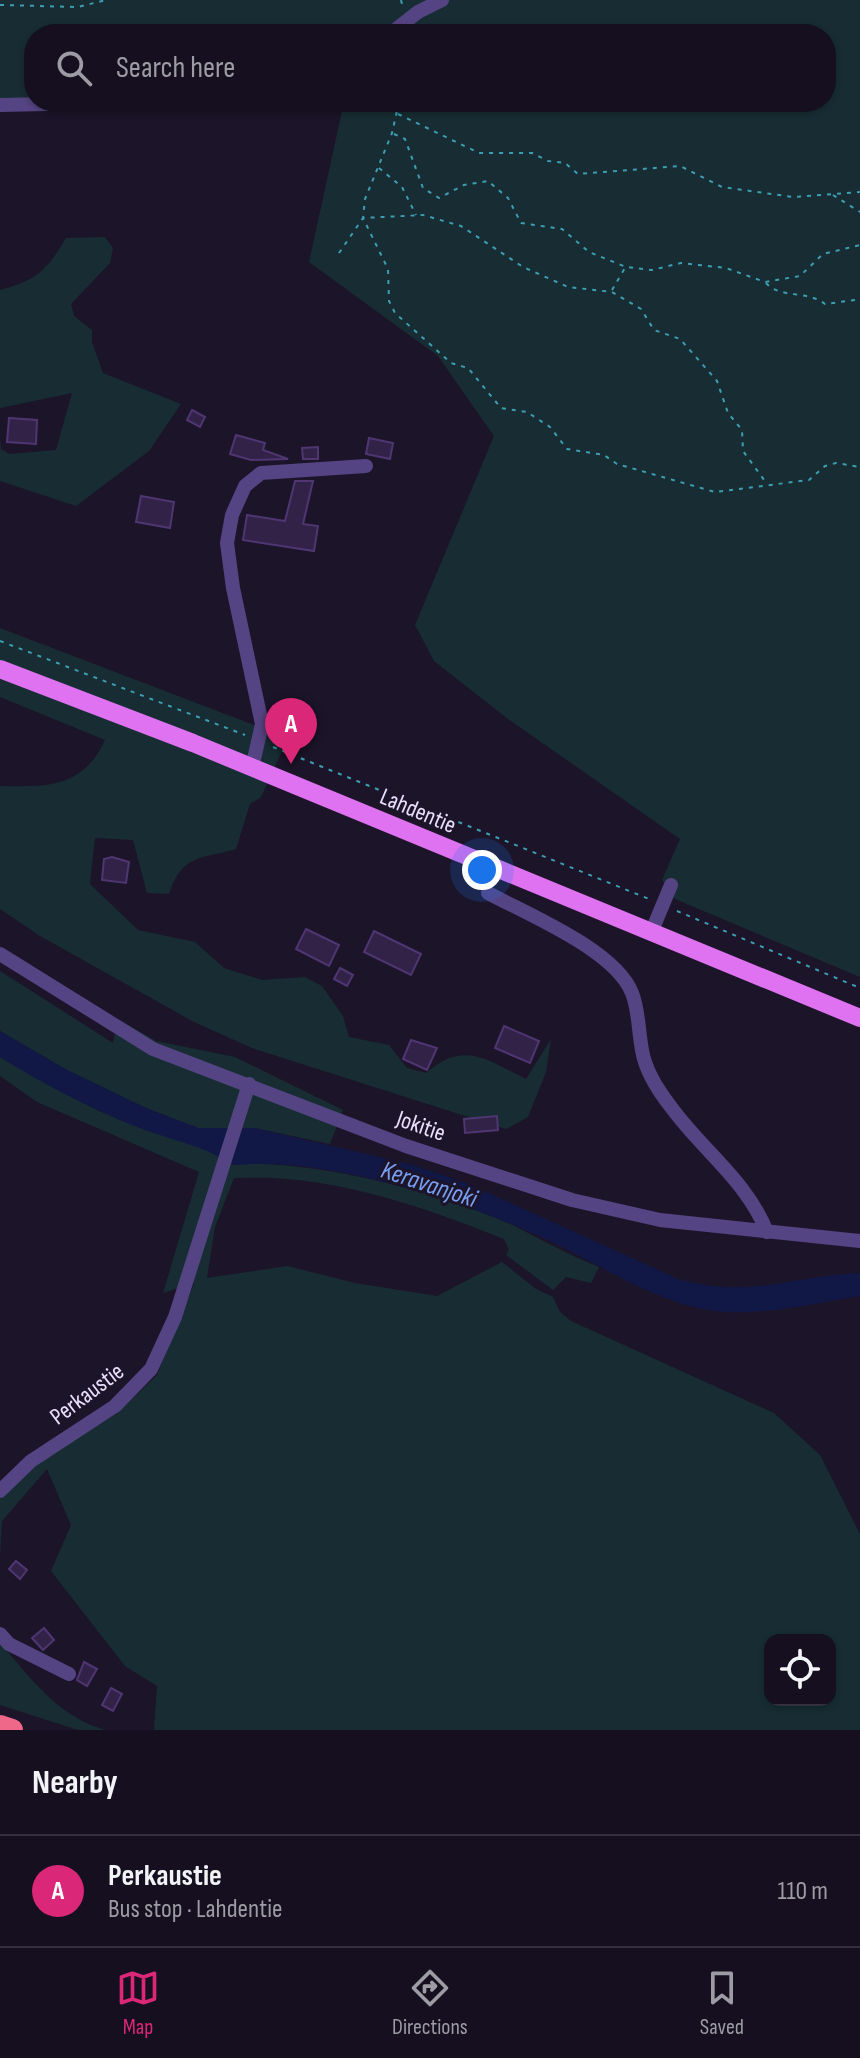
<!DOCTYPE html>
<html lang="en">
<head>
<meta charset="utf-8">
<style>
  :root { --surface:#150f1f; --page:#221d2c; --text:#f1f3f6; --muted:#9d9ca4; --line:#342f3d; --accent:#db2777 }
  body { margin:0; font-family:"Sofia Sans Condensed",sans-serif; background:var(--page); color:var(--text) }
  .controls { position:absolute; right:24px; bottom:24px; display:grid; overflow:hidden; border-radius:16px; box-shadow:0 2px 6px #0004 }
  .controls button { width:72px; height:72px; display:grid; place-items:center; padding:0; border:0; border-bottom:2px solid var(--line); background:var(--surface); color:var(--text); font:40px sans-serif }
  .you { position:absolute; left:482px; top:870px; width:28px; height:28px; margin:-20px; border:6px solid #fff; border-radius:50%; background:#1a73e8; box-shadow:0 0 0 12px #1a73e833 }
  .badge { display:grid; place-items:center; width:52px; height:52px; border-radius:50%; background:var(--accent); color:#fff; font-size:26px; font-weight:700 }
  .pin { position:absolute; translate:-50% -66px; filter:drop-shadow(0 2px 4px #0008) }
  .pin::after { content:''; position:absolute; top:42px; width:28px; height:24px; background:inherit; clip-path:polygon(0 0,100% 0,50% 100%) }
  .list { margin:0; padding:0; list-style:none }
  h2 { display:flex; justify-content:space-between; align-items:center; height:104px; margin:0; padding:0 32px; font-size:34px }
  h2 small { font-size:26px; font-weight:400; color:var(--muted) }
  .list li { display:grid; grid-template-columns:52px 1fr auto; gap:24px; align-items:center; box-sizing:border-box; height:112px; padding:0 32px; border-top:2px solid var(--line) }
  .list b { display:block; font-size:30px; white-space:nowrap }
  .list p { margin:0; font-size:26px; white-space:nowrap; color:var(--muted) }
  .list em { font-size:26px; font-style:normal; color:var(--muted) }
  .icon { flex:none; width:44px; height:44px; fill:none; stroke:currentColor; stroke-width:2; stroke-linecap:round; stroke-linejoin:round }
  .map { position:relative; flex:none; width:860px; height:1730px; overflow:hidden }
  .search { position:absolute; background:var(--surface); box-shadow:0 2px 6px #0004; left:24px; right:24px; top:24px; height:88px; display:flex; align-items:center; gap:20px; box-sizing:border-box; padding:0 28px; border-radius:32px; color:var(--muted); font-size:30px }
  .sheet { height:216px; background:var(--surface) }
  nav { display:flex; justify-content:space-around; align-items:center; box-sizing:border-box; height:112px; border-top:2px solid var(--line); background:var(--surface); font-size:22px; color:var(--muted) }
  nav a { display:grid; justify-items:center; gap:4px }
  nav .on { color:var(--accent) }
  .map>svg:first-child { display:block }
  .green { fill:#172d33; fill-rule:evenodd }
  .water { fill:#111845 }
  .building { fill:#322248; stroke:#4f3672; stroke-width:2 }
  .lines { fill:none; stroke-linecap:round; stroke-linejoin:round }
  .path { stroke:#3e9eb1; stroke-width:2; stroke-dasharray:4 6; stroke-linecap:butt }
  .minor { stroke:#554483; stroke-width:14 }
  .major { stroke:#de72f0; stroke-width:18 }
  .highway { stroke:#ef6789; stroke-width:22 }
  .labels { text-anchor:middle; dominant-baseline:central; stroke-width:6; stroke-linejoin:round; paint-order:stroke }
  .street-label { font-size:24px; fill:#e9dffc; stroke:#1c1429 }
  .water-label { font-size:26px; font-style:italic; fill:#789ef1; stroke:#1c1429 }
</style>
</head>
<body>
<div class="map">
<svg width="860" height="1730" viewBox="0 0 860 1730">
  <rect width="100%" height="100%" fill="#1c1429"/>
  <path class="green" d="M 0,0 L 860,0 L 860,977 L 675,899 L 662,880 L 680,839 L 508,719 L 434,661 L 415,625 L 494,436 L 438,356 L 309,262 L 344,102 L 826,102 L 826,34 L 34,34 L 34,101 L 0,102 Z
    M 105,237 L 113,248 L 110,263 L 71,304 L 74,316 L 92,330 L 92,342 L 103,373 L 181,404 L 149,451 L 76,506 L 0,481 L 0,436 L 1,449 L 9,454 L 56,450 L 72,393 L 0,408 L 0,290 C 37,280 47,270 66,238 Z
    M 0,628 L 288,738 L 261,797 L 250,804 L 236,849 C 201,859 182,854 169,894 L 147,893 L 133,840 L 95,838 L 90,884 L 138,930 L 195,942 L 224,968 L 262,980 L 305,977 L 322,986 L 343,1016 L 349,1037 L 389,1045 L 407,1068 L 426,1073 C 464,1040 487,1060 526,1079 L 551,1039 L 546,1072 L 528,1117 L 506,1129 L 252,1048 L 194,1022 L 40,936 L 0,909 L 0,786 C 47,787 83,788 105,740 L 0,697 Z
    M 0,971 L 113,1043 L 118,1019 L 156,1041 L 235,1057 L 343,1110 L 330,1144 L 255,1128 L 198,1128 L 146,1108 L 67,1070 L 0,1031 Z
    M 0,1057 L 99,1111 L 214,1151 L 233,1165 C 309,1157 460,1196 528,1233 C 551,1245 574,1257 599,1267 L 591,1283 L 566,1277 L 553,1290 L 506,1255 L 509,1250 L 504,1239 C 419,1205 327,1173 234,1178 L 215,1227 L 207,1278 L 287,1266 L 355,1283 L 437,1296 L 502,1262 L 536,1289 L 553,1297 L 560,1312 L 571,1321 L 774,1413 L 820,1455 L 860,1534 L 860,1730 L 154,1730 L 157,1686 L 125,1666 L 51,1571 L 71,1525 L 47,1469 L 2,1521 L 0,1558 L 0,1495 L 39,1461 L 116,1414 L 157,1375 L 194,1283 L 163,1293 L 199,1172 L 37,1102 L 0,1076 ZM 770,1640 L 830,1640 L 830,1700 L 770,1700 Z
    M 0,1643 C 32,1679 57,1716 105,1730 L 78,1730 L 0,1705 Z"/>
  <path class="water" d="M 0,1031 L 67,1070 L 146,1108 L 198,1128 L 255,1128 L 413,1165 L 469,1184 L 678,1279 C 750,1299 791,1276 860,1273 L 860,1296 C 818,1303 770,1314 728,1312 C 667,1309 612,1272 560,1246 C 475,1204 327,1155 233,1165 C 203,1145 170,1140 137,1127 C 89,1108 43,1084 0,1057 Z"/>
  <path class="building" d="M 192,410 L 205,417 L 200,427 L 187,420 Z
    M 9,418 L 37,420 L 36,444 L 7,442 Z
    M 236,435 L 265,443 L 263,450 L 288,459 L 251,460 L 230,454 Z
    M 369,438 L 393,443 L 390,459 L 366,454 Z
    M 318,447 L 318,459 L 303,459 L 302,448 Z
    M 295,481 L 313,481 L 303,524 L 318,526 L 314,551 L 243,540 L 247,515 L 285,521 Z
    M 141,496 L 174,502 L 170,528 L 136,522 Z
    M 112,857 L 129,862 L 126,883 L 102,880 L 104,859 Z
    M 306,929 L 339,945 L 329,966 L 296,949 Z
    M 374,931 L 421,954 L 411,975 L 364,952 Z
    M 340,968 L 353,975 L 347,986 L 334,979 Z
    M 504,1026 L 539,1041 L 530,1063 L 495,1048 Z
    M 411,1040 L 437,1048 L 427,1070 L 403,1059 Z
    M 497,1116 L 498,1130 L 465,1133 L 464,1119 Z
    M 16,1561 L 27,1570 L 20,1579 L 9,1569 Z
    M 44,1628 L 54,1640 L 43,1650 L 32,1638 Z
    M 84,1662 L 97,1669 L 87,1686 L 77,1680 Z
    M 111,1688 L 122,1694 L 113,1711 L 102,1705 Z"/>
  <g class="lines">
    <path class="path" d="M 401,0 L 403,8
      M 0,5 L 78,7 L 106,0
      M 399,102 L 392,133 L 365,199 L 363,218 L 388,269 L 389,301 L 395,313 L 451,363 L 468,368 L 501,408 L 527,412 L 550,427 L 567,449 L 604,455 L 617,464 L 715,492 L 809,480 L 825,466 L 836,463 L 860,467
      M 398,114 L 479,153 L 532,153 L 548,161 L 565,163 L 578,174 L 680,166 L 722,187 L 793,197 L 860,192
      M 394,134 L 405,139 L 423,188 L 439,198 L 464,185 L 488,181 L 508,198 L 521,223 L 562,229 L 589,252 L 626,267 L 652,270 L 681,263 L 726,268 L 765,282 L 800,276 L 823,254 L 860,245
      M 379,168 L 402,187 L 416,215
      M 833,195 L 860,212
      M 339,253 L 363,218 L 423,215 L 461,226 L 523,267 L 568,287 L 612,292 L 641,309 L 654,330 L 680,339 L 717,381 L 728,413 L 742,430 L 743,451 L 767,484
      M 766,283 C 780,299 808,290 825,304 L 855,300
      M 612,290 L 625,268
      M 0,641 L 245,735
      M 273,747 L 649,899
      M 677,911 L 860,988"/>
    <path class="minor" d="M 390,34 L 418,12 L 442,0
      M 0,105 L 141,102
      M 252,768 L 262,724 L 233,588 L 227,543 L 232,515 L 245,486 L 261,473 L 366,466
      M 488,893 C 527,914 615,950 632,993 C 640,1013 638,1038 644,1059 C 649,1076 660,1093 671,1107 C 703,1151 747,1181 767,1232
      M 651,933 L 671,885
      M 0,954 L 153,1049 L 406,1146 L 572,1200 L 660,1220 L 860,1241
      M 0,1491 L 31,1461 L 115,1406 L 151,1369 L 175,1317 L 249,1084
      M 0,1634 L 9,1644 L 69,1674"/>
    <path class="major" d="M 0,669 L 193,743 L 860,1018"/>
    <path class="highway" d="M 0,1726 L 12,1730"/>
  </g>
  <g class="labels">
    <g class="street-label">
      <text transform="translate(418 811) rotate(23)">Lahdentie</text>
      <text transform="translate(421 1126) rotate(19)">Jokitie</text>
      <text transform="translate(87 1394) rotate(-37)">Perkaustie</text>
    </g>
    <g class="water-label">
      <text transform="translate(429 1185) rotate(18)">Keravanjoki</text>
    </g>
  </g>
</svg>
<div class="controls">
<button><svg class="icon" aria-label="locate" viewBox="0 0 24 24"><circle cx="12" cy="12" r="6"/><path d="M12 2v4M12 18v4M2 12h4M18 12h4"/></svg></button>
</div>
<div class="you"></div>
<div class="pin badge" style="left:291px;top:764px">A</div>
<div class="search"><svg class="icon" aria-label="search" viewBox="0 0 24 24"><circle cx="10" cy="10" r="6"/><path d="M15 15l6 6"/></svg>Search here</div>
</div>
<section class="sheet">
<h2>Nearby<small></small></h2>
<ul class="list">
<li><span class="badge">A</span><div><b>Perkaustie</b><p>Bus stop · Lahdentie</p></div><em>110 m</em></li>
</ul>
</section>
<nav>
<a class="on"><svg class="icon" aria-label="map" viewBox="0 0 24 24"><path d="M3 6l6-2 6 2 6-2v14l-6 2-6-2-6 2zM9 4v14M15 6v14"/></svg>Map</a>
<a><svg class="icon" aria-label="directions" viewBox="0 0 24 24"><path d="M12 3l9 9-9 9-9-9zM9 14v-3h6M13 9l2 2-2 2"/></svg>Directions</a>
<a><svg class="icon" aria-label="saved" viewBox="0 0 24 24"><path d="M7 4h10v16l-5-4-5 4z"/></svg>Saved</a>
</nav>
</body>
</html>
